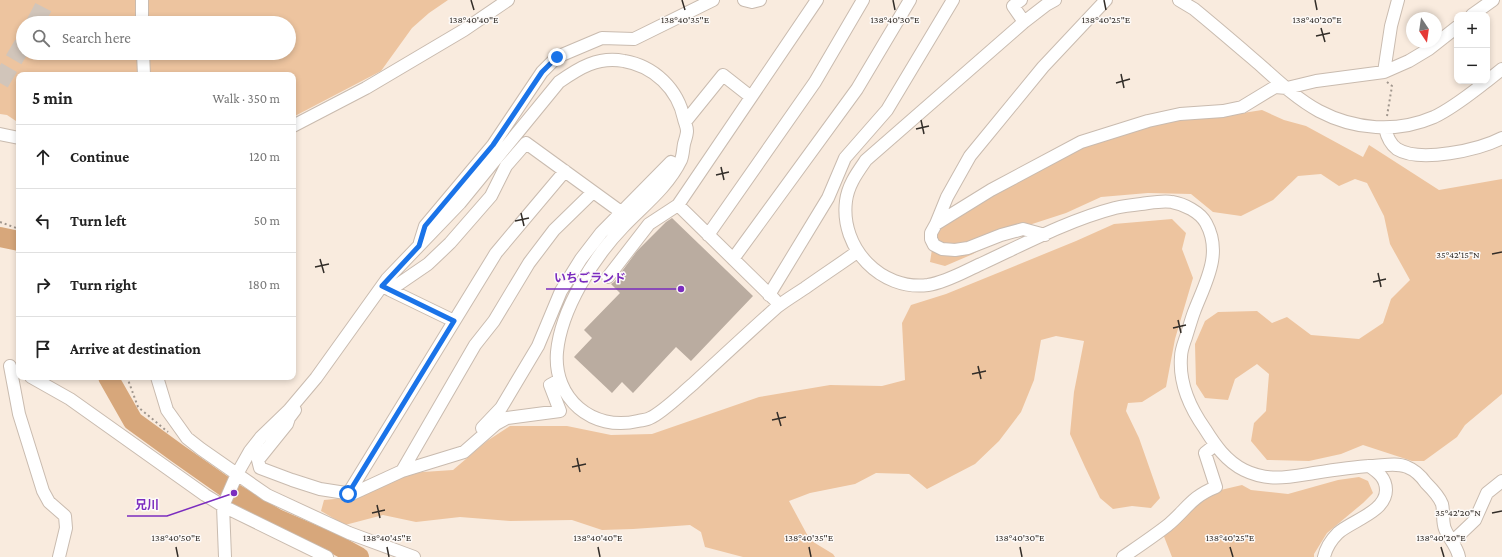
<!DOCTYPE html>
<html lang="en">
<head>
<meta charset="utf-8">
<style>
  :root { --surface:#fff; --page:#f2f2f2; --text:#222; --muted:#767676; --line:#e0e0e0 }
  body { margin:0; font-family:"Crimson Pro","Noto Sans JP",serif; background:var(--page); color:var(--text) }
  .controls { position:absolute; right:12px; top:12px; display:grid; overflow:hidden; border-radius:8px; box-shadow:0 2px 6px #0003 }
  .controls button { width:36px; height:36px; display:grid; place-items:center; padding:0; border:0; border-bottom:1px solid var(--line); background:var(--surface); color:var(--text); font:20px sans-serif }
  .compass { position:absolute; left:1406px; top:12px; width:36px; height:36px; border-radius:50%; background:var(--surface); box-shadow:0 2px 6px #0003; rotate:167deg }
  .stop { position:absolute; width:12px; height:12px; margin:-9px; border:3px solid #1a73e8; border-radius:50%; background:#fff }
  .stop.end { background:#1a73e8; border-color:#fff; box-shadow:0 1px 4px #0008 }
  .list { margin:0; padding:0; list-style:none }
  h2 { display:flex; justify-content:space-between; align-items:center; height:52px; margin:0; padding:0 16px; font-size:17px }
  h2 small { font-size:13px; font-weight:400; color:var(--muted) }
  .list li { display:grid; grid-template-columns:26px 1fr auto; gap:12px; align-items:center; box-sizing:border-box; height:64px; padding:0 16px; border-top:1px solid var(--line) }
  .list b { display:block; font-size:15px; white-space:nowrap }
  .list em { font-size:13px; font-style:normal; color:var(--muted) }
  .icon { flex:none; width:22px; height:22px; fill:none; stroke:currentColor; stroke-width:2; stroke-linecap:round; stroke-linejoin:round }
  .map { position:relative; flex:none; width:1502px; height:557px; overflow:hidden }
  .search { position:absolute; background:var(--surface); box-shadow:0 2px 6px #0003; left:16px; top:16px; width:280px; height:44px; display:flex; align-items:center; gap:10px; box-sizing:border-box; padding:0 14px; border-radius:22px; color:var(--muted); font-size:15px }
  .panel { position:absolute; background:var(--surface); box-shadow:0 2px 6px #0003; left:16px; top:72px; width:280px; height:308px; border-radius:8px }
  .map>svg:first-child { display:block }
  .green { fill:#edc49f; fill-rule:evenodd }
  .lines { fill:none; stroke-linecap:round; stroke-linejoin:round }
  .river { stroke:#d7a77b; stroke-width:20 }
  .building { fill:#baaca0 }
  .highway-tunnel { stroke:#d1c5ba; stroke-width:18; stroke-dasharray:18 9; stroke-linecap:butt }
  .minor-casing { stroke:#c9bbaf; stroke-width:14 }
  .path { stroke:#a0968d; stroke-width:2; stroke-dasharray:2 3; stroke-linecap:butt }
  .minor { stroke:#fff; stroke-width:12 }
  .route { stroke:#1a73e8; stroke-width:5 }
  .ticks { fill:none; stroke:#322d28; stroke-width:1.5 }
  .ticks-label { font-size:10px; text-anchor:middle; fill:#322d28; stroke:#fdfaf8; stroke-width:3; stroke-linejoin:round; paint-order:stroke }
  .leader { fill:none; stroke:#7b2cbf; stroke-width:1.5 }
  .callout-dot { fill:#7b2cbf; stroke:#fdfaf8; stroke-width:1.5 }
  .callout-label { font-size:12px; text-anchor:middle; font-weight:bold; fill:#7b2cbf; stroke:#fdfaf8; stroke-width:3; stroke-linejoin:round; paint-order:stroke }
</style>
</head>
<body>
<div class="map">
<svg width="1502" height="557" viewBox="0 0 1502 557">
  <rect width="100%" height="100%" fill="#f9ebde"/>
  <path class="green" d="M 0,0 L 448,0 L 429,13 L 412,28 L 381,71 L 293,117 L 293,75 L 19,75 L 19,123 L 7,115 L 0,114 ZM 23,23 L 289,23 L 289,53 L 23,53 Z
    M 1262,110 L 1284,120 L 1306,126 L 1363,157 L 1369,145 L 1439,190 L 1502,179 L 1502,394 L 1465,425 L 1457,437 L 1424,461 L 1412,461 L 1363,445 L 1341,454 L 1309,461 L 1267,460 L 1251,441 L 1254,423 L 1266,411 L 1269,374 L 1257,364 L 1235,379 L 1228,400 L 1205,398 L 1196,384 L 1195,344 L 1205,321 L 1218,312 L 1257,311 L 1272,323 L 1287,317 L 1311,335 L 1359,339 L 1383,323 L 1391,299 L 1410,280 L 1390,244 L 1384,216 L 1367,183 L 1355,179 L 1339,186 L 1321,174 L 1298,176 L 1273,200 L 1241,216 L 1213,212 L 1191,194 L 1148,193 L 1101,197 L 1066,213 L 1011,231 L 973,254 L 945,266 L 930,262 L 933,243 L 938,229 L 1064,152 L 1140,124 L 1230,115 Z
    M 1172,219 L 1186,233 L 1182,249 L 1193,278 L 1175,339 L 1166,387 L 1142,402 L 1128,403 L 1126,411 L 1139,438 L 1160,498 L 1151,508 L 1132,506 L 1113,509 L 1100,498 L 1085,467 L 1070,434 L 1074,392 L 1084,341 L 1056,336 L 1041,340 L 1034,380 L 1021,412 L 999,441 L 975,464 L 927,489 L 909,474 L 876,473 L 855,484 L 810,493 L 789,501 L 810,540 L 833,554 L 835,557 L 743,557 L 705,547 L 701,532 L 690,525 L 633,529 L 602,530 L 572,520 L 510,521 L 460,517 L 416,522 L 383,515 L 345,525 L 321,511 L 324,500 L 356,497 L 408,473 L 453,470 L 487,441 L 510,426 L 567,426 L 611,435 L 652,434 L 759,397 L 830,385 L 882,386 L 905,380 L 902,323 L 911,305 L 946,294 L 1076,241 L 1114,224 Z
    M 1359,477 L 1368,481 L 1373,493 L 1363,503 L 1327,533 L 1314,554 L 1314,557 L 1172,557 L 1163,534 L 1208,493 L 1242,485 L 1251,490 L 1288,494 L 1338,480 Z"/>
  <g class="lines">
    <path class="river" d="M 0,237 L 19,241
      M 108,377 L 133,421 L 177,453 L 234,493 L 277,519 L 337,545 L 359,557"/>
  </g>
  <path class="building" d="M 672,218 L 753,296 L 691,361 L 676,347 L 633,393 L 622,382 L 612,393 L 574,357 L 592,338 L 584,330 L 620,293 L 611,284 L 614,282 L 637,251 L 666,222 Z"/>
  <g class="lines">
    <path class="highway-tunnel" d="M 35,23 L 47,0
      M 0,83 L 23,44"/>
    <defs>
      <path id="minor" d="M 142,0 L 142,23
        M 744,0 L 752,2 L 760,0
        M 1021,0 L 1013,6 L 1024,22
        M 1055,0 L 1046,5 L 1024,22 L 866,160 C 857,173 848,185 846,201 C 840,248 881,291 928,285 C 947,282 965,271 981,264 C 1024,244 1069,220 1115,208 C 1124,206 1132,205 1141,204 C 1150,203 1163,200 1172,202 C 1184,204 1200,212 1206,223 C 1223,254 1205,283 1194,312 C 1191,320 1189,328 1186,337 C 1184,343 1181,350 1181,357 C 1179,383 1190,408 1205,429 C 1215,445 1226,461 1244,470 C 1268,482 1289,477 1314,473 C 1333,470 1352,467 1371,466 C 1382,466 1396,462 1407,467 C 1415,470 1421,476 1426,483 C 1432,489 1439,496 1442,504 C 1444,512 1442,522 1445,529 C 1449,539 1457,546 1459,557
        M 1179,0 L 1194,9 C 1216,27 1238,46 1259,64 C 1278,81 1297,99 1319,111 C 1355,130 1397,133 1434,117 C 1453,108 1470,94 1487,81
        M 1472,15 L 1493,0
        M 143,53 L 144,75
        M 1384,72 L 1391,26 L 1398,0
        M 1487,81 L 1502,69
        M 685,122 L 723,75 L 751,97
        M 293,126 L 366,88 L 464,30 L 508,0
        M 1385,128 C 1387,137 1390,144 1397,149 C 1420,163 1479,150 1502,138
        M 0,134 L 19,138
        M 678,205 L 775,300
        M 936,224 L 991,190 L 1081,142 L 1148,121 L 1180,114 L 1223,111 L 1242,107 L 1275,87 L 1287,88 L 1316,81 L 1384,72 L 1409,61 L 1429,49 L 1457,27
        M 708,235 L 815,82 L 863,0
        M 1045,235 L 1023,229 L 1001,235 L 968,248 L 955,250 L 942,249 L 934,245 L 931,239 L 931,233 L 936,224 L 947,197 L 970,156 L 1043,67 L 1106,0
        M 420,242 L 425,226 L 493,145 L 542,72 L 557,57 L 602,38 L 634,39 L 713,0
        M 733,259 L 857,89 L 910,0
        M 608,277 L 649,224 L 678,205 L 817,0
        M 382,286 L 390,290 L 428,264 L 450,243 L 491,196 L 506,166 L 526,143 L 621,212
        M 390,290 L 454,321
        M 769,295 L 828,198 L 845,158 L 887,110 L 953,0
        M 10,366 L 19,414 L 43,491 L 49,502 L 65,516 L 66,528 L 59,557
        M 31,377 L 70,399 L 205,495 L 223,506 L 327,557
        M 157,377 L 167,410 L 187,438 L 201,449 L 267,495 L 349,533 L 414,557
        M 295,410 L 289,418 L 287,424 L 258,460 L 260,468 L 292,480 L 320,489 L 352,494 L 402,471 L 464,452 L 496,424 L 507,418 L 560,411 L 550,385 L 559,380
        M 482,428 L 501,408 L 538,346 L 561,291 L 581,259 L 601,233 L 671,162 L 677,165
        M 402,471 L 475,345 L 494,321 L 529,263 L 554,230 L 593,192
        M 348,494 L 496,253 L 565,171
        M 1453,541 L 1475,520 L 1487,493 L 1502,481
        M 225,557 L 223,506 L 237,474 L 250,451 L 261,437 L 289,410 L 316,378 L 387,279 L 460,203 L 559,82 C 579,68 598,56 624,61 C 654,66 678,89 684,119 C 685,123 687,127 687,131 C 687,135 685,140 684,144 C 683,149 683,155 681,160 C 668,187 643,206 623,227 C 594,257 561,309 557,352 C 553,398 592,432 638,421 C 642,420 647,420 650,418 C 663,412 682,393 693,384 C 721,358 749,332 777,307 C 786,300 796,294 805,288 C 822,276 840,264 857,252
        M 1123,557 C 1139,546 1154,536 1168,525 C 1187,509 1191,497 1216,487 L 1205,453 L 1215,445
        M 1324,557 C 1326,548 1331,540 1338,533 C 1351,521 1386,512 1386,490 C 1386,478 1378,472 1369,466"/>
    </defs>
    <use href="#minor" class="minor-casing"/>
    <path class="path" d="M 1387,82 L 1392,86 L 1387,116
      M 0,222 L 19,229
      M 127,377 L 138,407 L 168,432"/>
    <use href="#minor" class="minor"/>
  </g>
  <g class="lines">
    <path class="route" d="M 348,494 L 454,321 L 382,286 L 419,246 L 425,226 L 493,145 L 542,72 L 557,57"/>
  </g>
  <path class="ticks" d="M 471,0 L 474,10M 682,0 L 685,10M 893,0 L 895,10M 1104,0 L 1106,10M 1315,0 L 1317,10M 1321,28 L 1325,42M 1316,36 L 1330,33M 1121,74 L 1124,88M 1116,83 L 1130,79M 921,120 L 924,134M 916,129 L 929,126M 721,167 L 724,180M 716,175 L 729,172M 521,213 L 524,226M 515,221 L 529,218M 1492,254 L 1502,252M 320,259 L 324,273M 315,267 L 329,264M 1378,273 L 1381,287M 1373,282 L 1386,279M 1178,320 L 1181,333M 1173,328 L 1186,325M 978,366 L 981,379M 972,374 L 986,371M 777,412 L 781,426M 772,420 L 786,417M 577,458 L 580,472M 572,467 L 586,464M 377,505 L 380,518M 372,513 L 385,510M 1492,513 L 1502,511M 176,547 L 178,557M 387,547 L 389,557M 598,547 L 600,557M 809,547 L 811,557M 1020,547 L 1022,557M 1230,547 L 1233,557M 1441,547 L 1444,557"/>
  <g class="ticks-label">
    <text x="474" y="23">138°40'40"E</text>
    <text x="685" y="23">138°40'35"E</text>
    <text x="895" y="23">138°40'30"E</text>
    <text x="1106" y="23">138°40'25"E</text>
    <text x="1317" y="23">138°40'20"E</text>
    <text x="1458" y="258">35°42'15"N</text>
    <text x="1458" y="516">35°42'20"N</text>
    <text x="176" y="541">138°40'50"E</text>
    <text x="387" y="541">138°40'45"E</text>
    <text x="598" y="541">138°40'40"E</text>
    <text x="809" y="541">138°40'35"E</text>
    <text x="1020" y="541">138°40'30"E</text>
    <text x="1230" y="541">138°40'25"E</text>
    <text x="1441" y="541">138°40'20"E</text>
  </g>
  <path class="leader" d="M681 289L634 289H546M234 493L167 516H127"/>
  <g class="callout-dot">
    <circle cx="681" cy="289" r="4"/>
    <circle cx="234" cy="493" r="4"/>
  </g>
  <g class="callout-label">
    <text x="590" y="282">いちごランド</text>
    <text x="147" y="509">兄川</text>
  </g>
</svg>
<div class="controls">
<button>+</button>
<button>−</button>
</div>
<svg class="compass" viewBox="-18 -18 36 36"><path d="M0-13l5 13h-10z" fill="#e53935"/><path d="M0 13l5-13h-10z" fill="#767676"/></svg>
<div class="stop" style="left:348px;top:494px"></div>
<div class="stop end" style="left:557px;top:57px"></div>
<div class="search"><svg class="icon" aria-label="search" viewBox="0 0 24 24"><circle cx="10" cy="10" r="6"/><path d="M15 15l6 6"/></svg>Search here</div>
<section class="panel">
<h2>5 min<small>Walk · 350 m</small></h2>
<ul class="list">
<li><svg class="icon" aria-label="ahead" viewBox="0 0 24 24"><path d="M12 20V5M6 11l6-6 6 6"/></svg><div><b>Continue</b></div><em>120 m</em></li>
<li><svg class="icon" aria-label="left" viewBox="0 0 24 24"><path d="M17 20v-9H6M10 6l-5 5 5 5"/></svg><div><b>Turn left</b></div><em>50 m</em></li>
<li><svg class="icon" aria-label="right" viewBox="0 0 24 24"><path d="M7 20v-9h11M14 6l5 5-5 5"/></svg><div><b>Turn right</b></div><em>180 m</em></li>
<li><svg class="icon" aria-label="arrive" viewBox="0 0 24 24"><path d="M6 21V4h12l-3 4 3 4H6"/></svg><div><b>Arrive at destination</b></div></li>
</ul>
</section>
</div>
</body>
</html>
